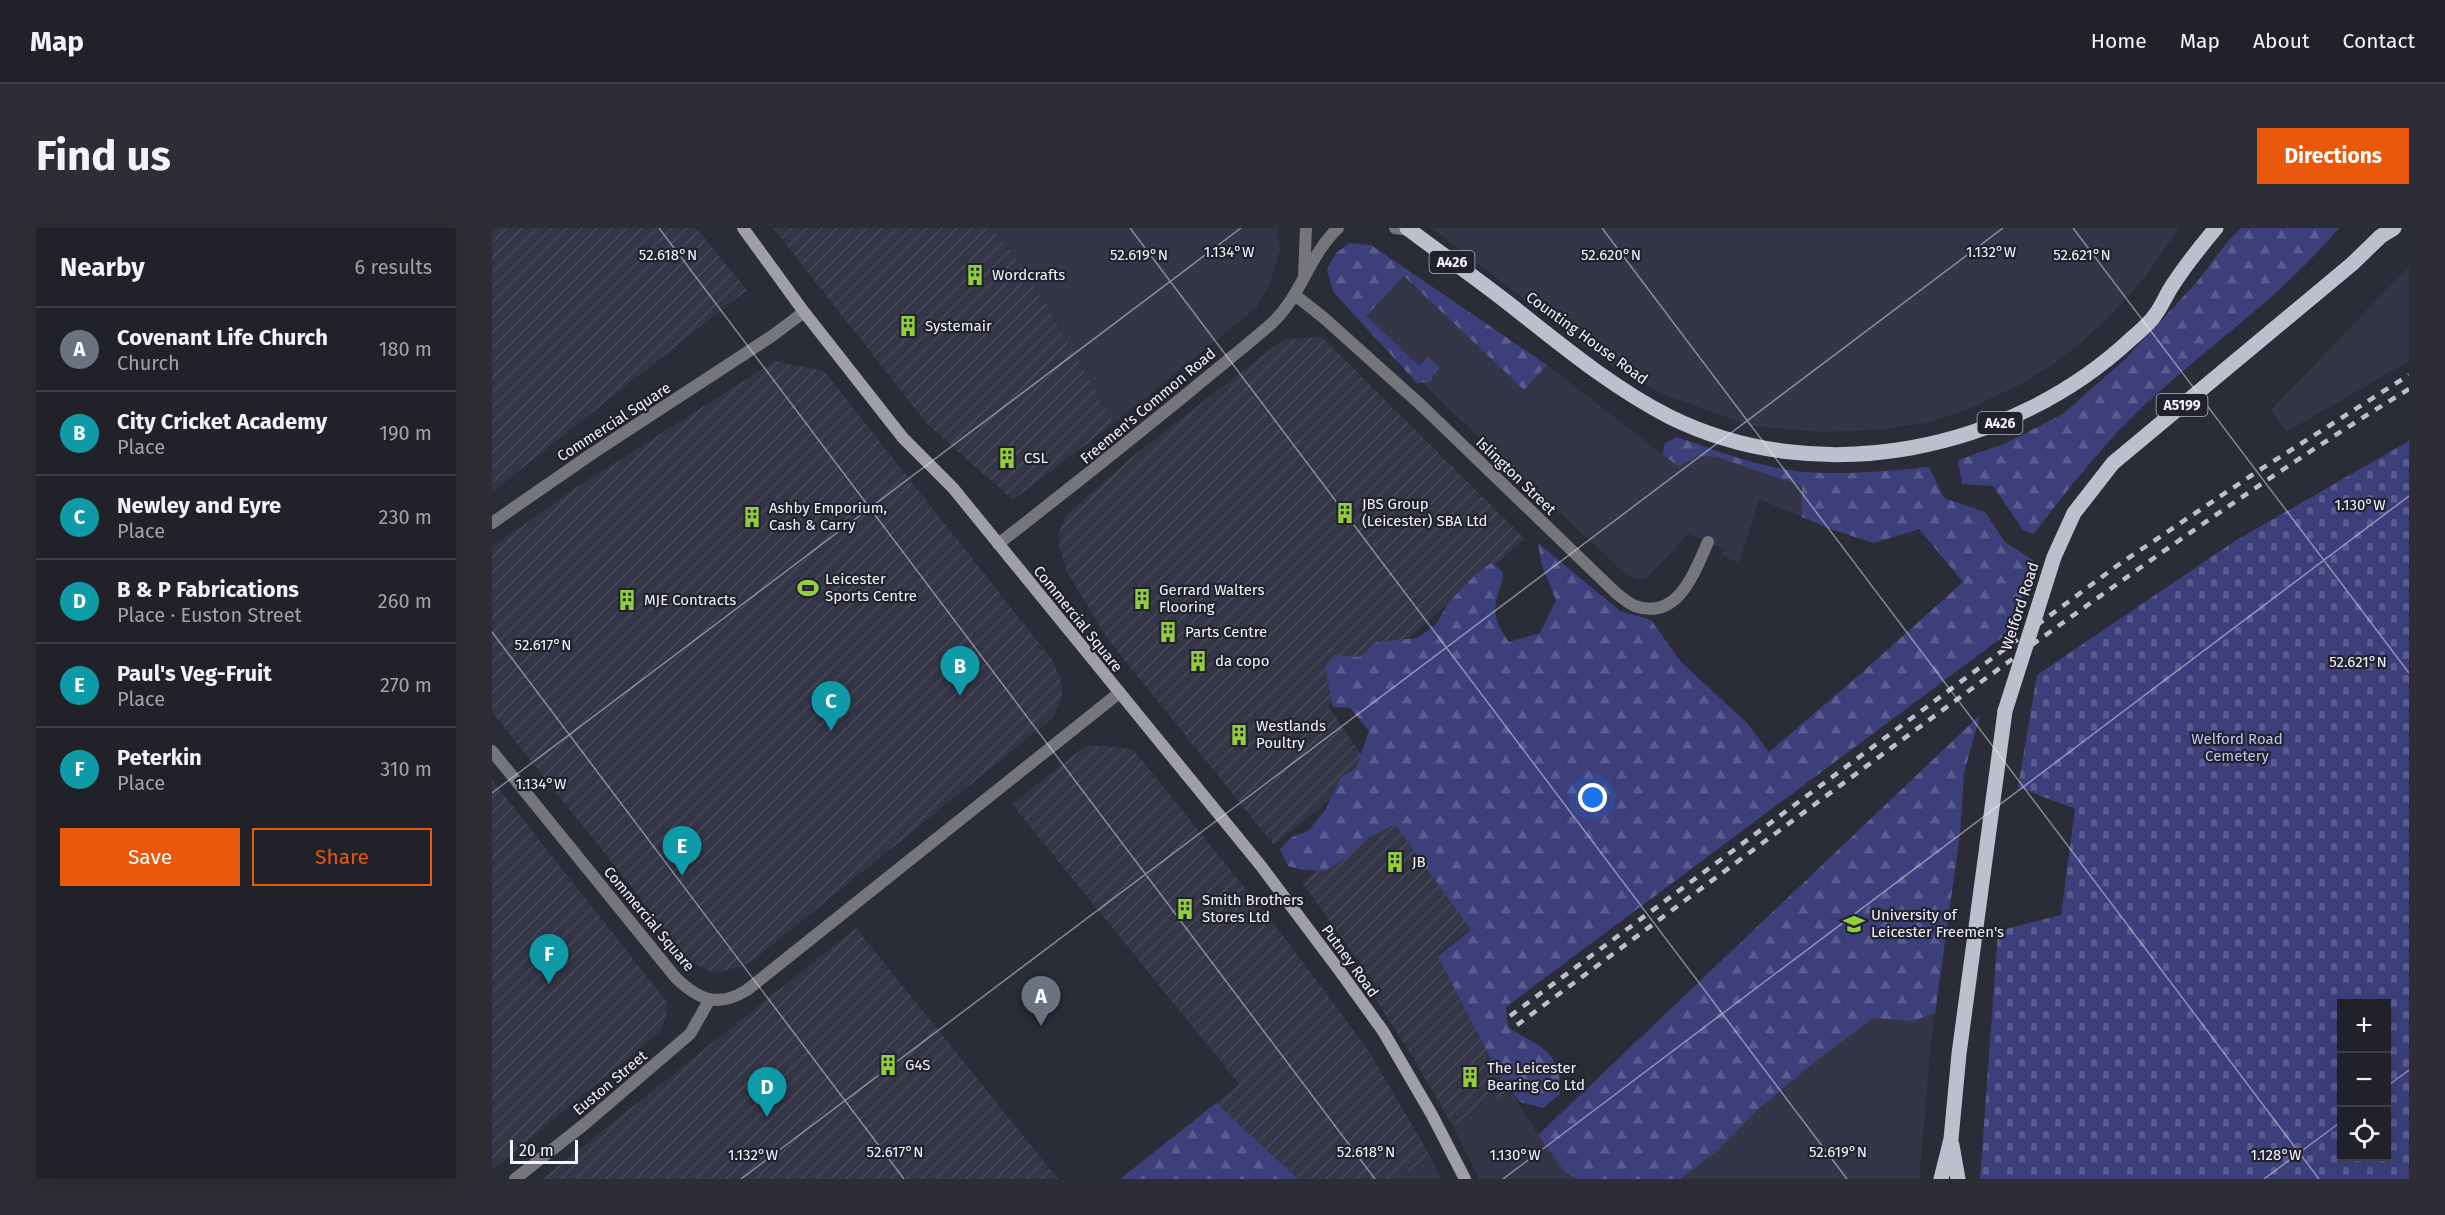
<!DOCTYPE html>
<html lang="en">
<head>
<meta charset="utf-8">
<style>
  :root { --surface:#202129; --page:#2d2e35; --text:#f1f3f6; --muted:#a2a3a8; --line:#3d3e46; --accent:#ea580c }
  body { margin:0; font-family:"Fira Sans",sans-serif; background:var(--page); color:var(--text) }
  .controls { position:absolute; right:18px; bottom:18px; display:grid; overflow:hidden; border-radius:0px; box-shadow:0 6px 24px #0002 }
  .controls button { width:54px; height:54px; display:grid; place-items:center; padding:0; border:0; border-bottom:2px solid var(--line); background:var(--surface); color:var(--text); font:30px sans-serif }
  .scale { position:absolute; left:18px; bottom:15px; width:68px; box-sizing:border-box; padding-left:6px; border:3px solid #f2f3fb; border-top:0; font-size:16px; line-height:21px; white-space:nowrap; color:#f2f3fb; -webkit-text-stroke:4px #21222d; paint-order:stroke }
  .you { position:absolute; left:1101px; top:570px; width:21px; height:21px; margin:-15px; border:4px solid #fff; border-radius:50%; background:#1a73e8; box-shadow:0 0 0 9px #1a73e833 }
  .badge { display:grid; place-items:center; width:39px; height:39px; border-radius:50%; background:var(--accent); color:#fff; font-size:20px; font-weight:700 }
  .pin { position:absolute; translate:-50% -50px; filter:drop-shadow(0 2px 3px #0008) }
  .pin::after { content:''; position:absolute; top:32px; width:21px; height:18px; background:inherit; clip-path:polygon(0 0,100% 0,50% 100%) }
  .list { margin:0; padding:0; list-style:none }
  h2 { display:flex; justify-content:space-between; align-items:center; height:78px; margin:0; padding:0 24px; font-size:26px }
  h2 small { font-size:20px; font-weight:400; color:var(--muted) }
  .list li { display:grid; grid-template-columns:39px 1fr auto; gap:18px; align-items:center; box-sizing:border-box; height:84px; padding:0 24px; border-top:2px solid var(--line) }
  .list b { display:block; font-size:22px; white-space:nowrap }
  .list p { margin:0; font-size:20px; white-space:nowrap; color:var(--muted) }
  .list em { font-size:20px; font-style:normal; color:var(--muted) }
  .actions { display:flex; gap:12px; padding:18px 24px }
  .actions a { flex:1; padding:14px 0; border:2px solid var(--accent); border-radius:0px; text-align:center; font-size:21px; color:var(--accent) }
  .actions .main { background:var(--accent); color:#fff }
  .icon { flex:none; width:33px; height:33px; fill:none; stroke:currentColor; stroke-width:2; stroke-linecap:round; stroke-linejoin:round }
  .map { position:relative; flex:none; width:1917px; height:951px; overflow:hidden; border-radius:0px }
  header { display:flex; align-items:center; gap:36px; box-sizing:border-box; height:84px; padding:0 30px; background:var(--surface); border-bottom:2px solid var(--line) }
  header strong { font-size:28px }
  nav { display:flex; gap:33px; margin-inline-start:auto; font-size:21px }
  .intro { display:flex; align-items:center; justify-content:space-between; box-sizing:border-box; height:144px; padding:0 36px }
  h1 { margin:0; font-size:42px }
  .button { padding:15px 27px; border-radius:0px; background:var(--accent); color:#fff; font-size:21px; font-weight:700 }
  main { display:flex; gap:36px; padding:0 36px }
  aside { flex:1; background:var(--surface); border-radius:0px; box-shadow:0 6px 24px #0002 }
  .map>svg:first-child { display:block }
  .built { fill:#343647 }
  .industrial { fill:url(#industrial-furrows) }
  .forest { fill:url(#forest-firs) }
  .cemetery { fill:url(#cemetery-stones); fill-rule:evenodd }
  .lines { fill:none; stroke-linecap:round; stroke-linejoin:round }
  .street { stroke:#75767c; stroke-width:12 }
  .secondary { stroke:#9e9fa9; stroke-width:12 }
  .primary { stroke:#bebfcc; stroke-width:15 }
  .rail { stroke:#bdbec7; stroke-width:4.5; stroke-dasharray:8 8; stroke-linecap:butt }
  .primary-bridge { stroke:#bebfcc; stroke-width:15 }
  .ticks { fill:none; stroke:#f2f3fb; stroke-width:1.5; stroke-opacity:0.45 }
  .labels { text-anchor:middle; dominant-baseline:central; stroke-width:4.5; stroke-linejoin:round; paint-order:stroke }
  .shield { fill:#21222d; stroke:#b3b4bd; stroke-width:1.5 }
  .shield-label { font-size:14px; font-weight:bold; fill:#f2f3fb }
  .poi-label { font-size:15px; fill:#f2f3fb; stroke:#21222d; text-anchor:start }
  .street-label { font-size:15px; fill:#f2f3fb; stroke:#21222d }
  .park-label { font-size:15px; fill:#bfc5ee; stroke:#21222d }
  .ticks-label { font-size:15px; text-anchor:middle; fill:#f2f3fb; stroke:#21222d; stroke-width:4.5; stroke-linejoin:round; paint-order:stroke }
</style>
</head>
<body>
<header>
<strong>Map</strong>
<nav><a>Home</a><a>Map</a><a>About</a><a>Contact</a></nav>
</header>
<div class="intro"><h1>Find us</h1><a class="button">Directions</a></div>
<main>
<aside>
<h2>Nearby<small>6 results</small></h2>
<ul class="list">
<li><span class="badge" style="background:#6b7280">A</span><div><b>Covenant Life Church</b><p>Church</p></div><em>180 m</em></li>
<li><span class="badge" style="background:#0f9aa8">B</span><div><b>City Cricket Academy</b><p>Place</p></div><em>190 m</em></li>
<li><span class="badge" style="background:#0f9aa8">C</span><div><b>Newley and Eyre</b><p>Place</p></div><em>230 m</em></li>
<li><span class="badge" style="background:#0f9aa8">D</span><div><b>B &amp; P Fabrications</b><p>Place · Euston Street</p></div><em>260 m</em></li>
<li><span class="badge" style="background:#0f9aa8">E</span><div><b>Paul's Veg-Fruit</b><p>Place</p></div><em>270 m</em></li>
<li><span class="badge" style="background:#0f9aa8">F</span><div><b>Peterkin</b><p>Place</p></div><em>310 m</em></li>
</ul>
<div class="actions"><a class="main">Save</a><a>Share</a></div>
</aside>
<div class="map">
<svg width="1917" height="951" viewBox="0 0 1917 951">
  <defs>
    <pattern id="industrial-furrows" width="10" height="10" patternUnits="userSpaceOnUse" patternTransform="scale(1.5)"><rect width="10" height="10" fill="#343647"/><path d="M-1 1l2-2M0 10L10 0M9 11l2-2" fill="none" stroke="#484a59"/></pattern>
    <pattern id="forest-firs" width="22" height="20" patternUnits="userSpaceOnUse" patternTransform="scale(1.5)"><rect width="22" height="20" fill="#3d3f7b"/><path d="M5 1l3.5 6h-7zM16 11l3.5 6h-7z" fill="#5a5b8f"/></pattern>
    <pattern id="cemetery-stones" width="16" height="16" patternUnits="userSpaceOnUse" patternTransform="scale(1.5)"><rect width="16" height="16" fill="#3d3f7b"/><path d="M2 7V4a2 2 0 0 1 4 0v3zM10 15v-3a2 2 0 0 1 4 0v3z" fill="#5a5b8f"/></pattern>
  </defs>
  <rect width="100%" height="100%" fill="#2a2c37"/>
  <path class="built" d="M 500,0 L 785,0 L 788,22 L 777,57 L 765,79 L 622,195 L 536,44 Z
    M 940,0 L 1687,0 L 1654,48 L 1616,90 L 1589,115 L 1559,138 L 1525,158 L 1476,181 L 1435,195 L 1384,202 L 1328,204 L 1259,198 L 1170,166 L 1108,130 Z
    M 1917,38 L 1917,133 L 1794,204 L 1779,182 Z
    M 912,48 L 1032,162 L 1055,137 L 1187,239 L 1206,228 L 1225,229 L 1311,258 L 1310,289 L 1267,271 L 1247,335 L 1229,327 L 1232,321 L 1196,306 L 1156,349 L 1146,352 L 1134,347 L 955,179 L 870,92 Z
    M 1488,487 L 1472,545 L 1468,606 L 1439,815 L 1427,951 L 987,951 L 961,898 L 1018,862 L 1046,907 Z
    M 939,930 L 949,951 L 904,951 Z"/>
  <path class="industrial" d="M 0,0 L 204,0 L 255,62 L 0,264 Z
    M 281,0 L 500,0 L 536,44 L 622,195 L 521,272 L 436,197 Z
    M 830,109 L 1033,311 L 836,478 L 878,539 L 782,617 L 617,413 L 574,342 L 567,317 L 568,301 L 575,286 L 645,225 L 792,111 Z
    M 283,133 L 332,143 L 561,433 L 570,455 L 570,468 L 562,488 L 551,498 L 265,729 L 251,738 L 222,745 L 199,734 L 0,484 L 0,319 L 82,261 Z
    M 595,517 L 640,521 L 657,541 L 793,710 L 878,825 L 939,930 L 904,951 L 806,951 L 724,875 L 747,856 L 520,576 Z
    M 0,552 L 175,774 L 174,788 L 169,803 L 0,942 Z
    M 898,587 L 981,699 L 945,726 L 1018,862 L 961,898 L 920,828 L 879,764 L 885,759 L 810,654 Z
    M 364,700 L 566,951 L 50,951 Z"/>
  <path class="forest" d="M 1749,0 L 1847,0 C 1789,70 1711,121 1645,184 C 1606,223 1575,262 1542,306 L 1531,302 L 1501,258 L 1470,256 L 1466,232 L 1514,215 L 1571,186 L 1633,131 L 1704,55 L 1736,13 Z
    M 857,15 L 879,17 L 1055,137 L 1032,162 L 912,48 L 874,88 L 927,138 L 936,129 L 947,139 L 938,154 L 925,155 L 852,76 L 841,63 L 835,42 L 844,25 Z
    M 1185,209 C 1226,223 1269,240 1313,244 C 1355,247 1396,243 1437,239 L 1452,270 L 1493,284 L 1513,314 L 1541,332 L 1520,402 L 1014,779 L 1016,799 C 1047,819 1071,823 1068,866 L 1051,880 L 1028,874 L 1011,854 L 946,728 L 979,702 L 903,596 L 875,611 L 858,627 L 833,643 L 811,642 L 796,638 L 788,621 L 800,609 L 816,603 L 834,581 L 849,549 L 864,541 L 877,503 L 858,480 L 841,479 L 833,439 L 842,427 L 868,429 L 884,414 L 926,410 L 944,396 L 957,374 L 982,348 L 1000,334 L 1011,344 C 1011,355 1007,362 1004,373 C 1001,389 1008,401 1017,414 L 1048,405 L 1064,372 L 1050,338 L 1046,315 L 1128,383 L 1159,392 L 1189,434 L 1255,495 L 1277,524 L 1366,448 L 1471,354 L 1427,301 L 1382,315 L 1341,302 L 1310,289 L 1310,258 L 1225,229 L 1206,228 L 1187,239 L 1170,226 L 1173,215 Z
    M 1488,487 L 1472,545 L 1468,606 L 1443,785 L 1421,793 L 1381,790 L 1325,832 L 1264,883 L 1227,921 L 1188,951 L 1085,951 L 1073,944 L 1046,907 Z
    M 724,875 L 806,951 L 628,951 Z"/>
  <path class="cemetery" d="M 1917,213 L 1917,951 L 1488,951 L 1506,703 L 1569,687 L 1583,581 L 1526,559 L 1545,447 L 1743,313 ZM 1850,776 L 1894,776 L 1894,928 L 1850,928 Z"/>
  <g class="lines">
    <path class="street" d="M 903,0 L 918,2
      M 812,49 L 814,0
      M 803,67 L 832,90 L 929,177 L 1123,364 C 1129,369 1136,375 1143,378 C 1186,393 1202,345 1216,314
      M 0,295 L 101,225 L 280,108 L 312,84
      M 506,316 C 572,265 637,213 702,160 C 727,139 754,118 779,96 C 809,69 817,27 846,0
      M 0,523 L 184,750 C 207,772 226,780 255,762 L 627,465
      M 23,951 L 94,895 L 198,806 L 218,771"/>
    <path class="secondary" d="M 251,0 L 312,84 L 411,210 L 461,260 L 769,638 L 847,742 L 891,803 L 940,887 L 973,951"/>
    <path class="primary" d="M 915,0 C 948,25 983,49 1016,75 C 1067,115 1119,159 1178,189 C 1328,263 1519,223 1639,111 C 1647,104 1657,96 1663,87 C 1670,78 1674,67 1680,58 C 1693,38 1708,19 1724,0
      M 1544,386 L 1562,329 L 1582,285 L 1621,235 L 1860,36 L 1889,8 L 1902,0
      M 1460,917 L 1466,951
      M 1449,951 L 1459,911 L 1467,826 L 1513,483"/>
    <path class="rail" d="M 1018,788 L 1626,337 L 1766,243 L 1917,147
      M 1025,797 C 1193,673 1361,547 1530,424 C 1657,333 1784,242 1917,161"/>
    <path class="primary-bridge" d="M 1513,483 L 1544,386"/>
  </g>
  <path class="ticks" d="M 167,0 L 883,951M 638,0 L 1355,951M 1110,0 L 1827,951M 1581,0 L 1917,445M 0,404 L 412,951M 0,565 L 749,0M 1894,859 L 1917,842M 249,951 L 1511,0M 1011,951 L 1917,268M 1772,951 L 1850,893"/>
  <defs>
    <symbol id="building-bare" viewBox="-9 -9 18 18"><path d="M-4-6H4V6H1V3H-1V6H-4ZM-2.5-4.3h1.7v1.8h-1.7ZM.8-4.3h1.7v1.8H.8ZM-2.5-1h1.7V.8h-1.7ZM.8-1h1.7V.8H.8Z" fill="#92cd3f" stroke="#21222d" stroke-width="2.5" paint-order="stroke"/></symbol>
    <symbol id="stadium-bare" viewBox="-9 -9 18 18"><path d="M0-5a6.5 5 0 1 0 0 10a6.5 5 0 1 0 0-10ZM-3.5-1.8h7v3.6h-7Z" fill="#92cd3f" stroke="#21222d" stroke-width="2.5" paint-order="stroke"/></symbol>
    <symbol id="university-bare" viewBox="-9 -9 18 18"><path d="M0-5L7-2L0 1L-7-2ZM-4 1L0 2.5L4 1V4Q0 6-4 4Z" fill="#92cd3f" stroke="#21222d" stroke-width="2.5" paint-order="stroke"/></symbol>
  </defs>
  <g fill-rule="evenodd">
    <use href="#building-bare" x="468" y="32" width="30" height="30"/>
    <use href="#building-bare" x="401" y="83" width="30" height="30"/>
    <use href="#building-bare" x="500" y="215" width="30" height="30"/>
    <use href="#building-bare" x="838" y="270" width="30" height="30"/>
    <use href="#building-bare" x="245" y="274" width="30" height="30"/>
    <use href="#stadium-bare" x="301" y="345" width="30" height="30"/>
    <use href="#building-bare" x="635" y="356" width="30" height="30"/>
    <use href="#building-bare" x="120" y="357" width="30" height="30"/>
    <use href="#building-bare" x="661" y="389" width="30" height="30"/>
    <use href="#building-bare" x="691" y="418" width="30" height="30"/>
    <use href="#building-bare" x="732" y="492" width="30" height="30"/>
    <use href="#building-bare" x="888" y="619" width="30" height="30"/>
    <use href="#building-bare" x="678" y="666" width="30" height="30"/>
    <use href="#university-bare" x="1347" y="681" width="30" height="30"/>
    <use href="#building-bare" x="381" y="822" width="30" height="30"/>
    <use href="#building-bare" x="963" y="834" width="30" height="30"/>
  </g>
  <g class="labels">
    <g class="shield">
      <rect x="937.5" y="23" width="45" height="22" rx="4.5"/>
      <rect x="1664.5" y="166" width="51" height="22" rx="4.5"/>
      <rect x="1485.5" y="184" width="45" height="22" rx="4.5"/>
    </g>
    <g class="shield-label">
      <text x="960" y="34">A426</text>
      <text x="1690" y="177">A5199</text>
      <text x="1508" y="195">A426</text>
    </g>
    <g class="poi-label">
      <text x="500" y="47">Wordcrafts</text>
      <text x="433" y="98">Systemair</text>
      <text x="532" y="230">CSL</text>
      <text x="870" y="276">JBS Group<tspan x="870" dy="17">(Leicester) SBA Ltd</tspan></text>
      <text x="277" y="280">Ashby Emporium,<tspan x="277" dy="17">Cash &amp; Carry</tspan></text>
      <text x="333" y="351">Leicester<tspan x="333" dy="17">Sports Centre</tspan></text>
      <text x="667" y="362">Gerrard Walters<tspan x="667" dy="17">Flooring</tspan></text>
      <text x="152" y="372">MJE Contracts</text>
      <text x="693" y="404">Parts Centre</text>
      <text x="723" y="433">da copo</text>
      <text x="764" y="498">Westlands<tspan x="764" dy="17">Poultry</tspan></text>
      <text x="920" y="634">JB</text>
      <text x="710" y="672">Smith Brothers<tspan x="710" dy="17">Stores Ltd</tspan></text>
      <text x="1379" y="687">University of<tspan x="1379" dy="17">Leicester Freemen's</tspan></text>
      <text x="413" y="837">G4S</text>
      <text x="995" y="840">The Leicester<tspan x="995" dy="17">Bearing Co Ltd</tspan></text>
    </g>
    <g class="street-label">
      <text transform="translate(1095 110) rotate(36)">Counting House Road</text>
      <text transform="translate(656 178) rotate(-40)">Freemen's Common Road</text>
      <text transform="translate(122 194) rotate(-33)">Commercial Square</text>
      <text transform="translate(1024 248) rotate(44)">Islington Street</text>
      <text transform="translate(1528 378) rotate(-72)">Welford Road</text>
      <text transform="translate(586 391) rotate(51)">Commercial Square</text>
      <text transform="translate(157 691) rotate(50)">Commercial Square</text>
      <text transform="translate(858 733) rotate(54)">Putney Road</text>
      <text transform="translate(118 855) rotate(-40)">Euston Street</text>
    </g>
    <g class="park-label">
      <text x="1745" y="511">Welford Road<tspan x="1745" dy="17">Cemetery</tspan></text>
    </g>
  </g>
  <g class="ticks-label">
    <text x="737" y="29">1.134°W</text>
    <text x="1499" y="29">1.132°W</text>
    <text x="176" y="32">52.618°N</text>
    <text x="647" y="32">52.619°N</text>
    <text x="1119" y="32">52.620°N</text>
    <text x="1590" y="32">52.621°N</text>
    <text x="1868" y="282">1.130°W</text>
    <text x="51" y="422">52.617°N</text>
    <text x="1866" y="439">52.621°N</text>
    <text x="49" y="561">1.134°W</text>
    <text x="403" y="929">52.617°N</text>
    <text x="874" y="929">52.618°N</text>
    <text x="1346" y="929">52.619°N</text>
    <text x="261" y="932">1.132°W</text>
    <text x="1023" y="932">1.130°W</text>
    <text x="1784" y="932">1.128°W</text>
  </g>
</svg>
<div class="controls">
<button>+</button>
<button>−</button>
<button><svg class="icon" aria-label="locate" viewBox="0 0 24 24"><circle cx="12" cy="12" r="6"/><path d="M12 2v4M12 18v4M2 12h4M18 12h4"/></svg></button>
</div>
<div class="scale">20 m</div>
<div class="you"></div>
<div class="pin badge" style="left:549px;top:798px;background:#6b7280">A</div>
<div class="pin badge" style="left:468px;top:468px;background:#0f9aa8">B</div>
<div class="pin badge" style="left:339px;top:503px;background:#0f9aa8">C</div>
<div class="pin badge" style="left:275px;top:889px;background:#0f9aa8">D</div>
<div class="pin badge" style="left:190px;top:648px;background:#0f9aa8">E</div>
<div class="pin badge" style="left:57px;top:756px;background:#0f9aa8">F</div>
</div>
</main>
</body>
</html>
